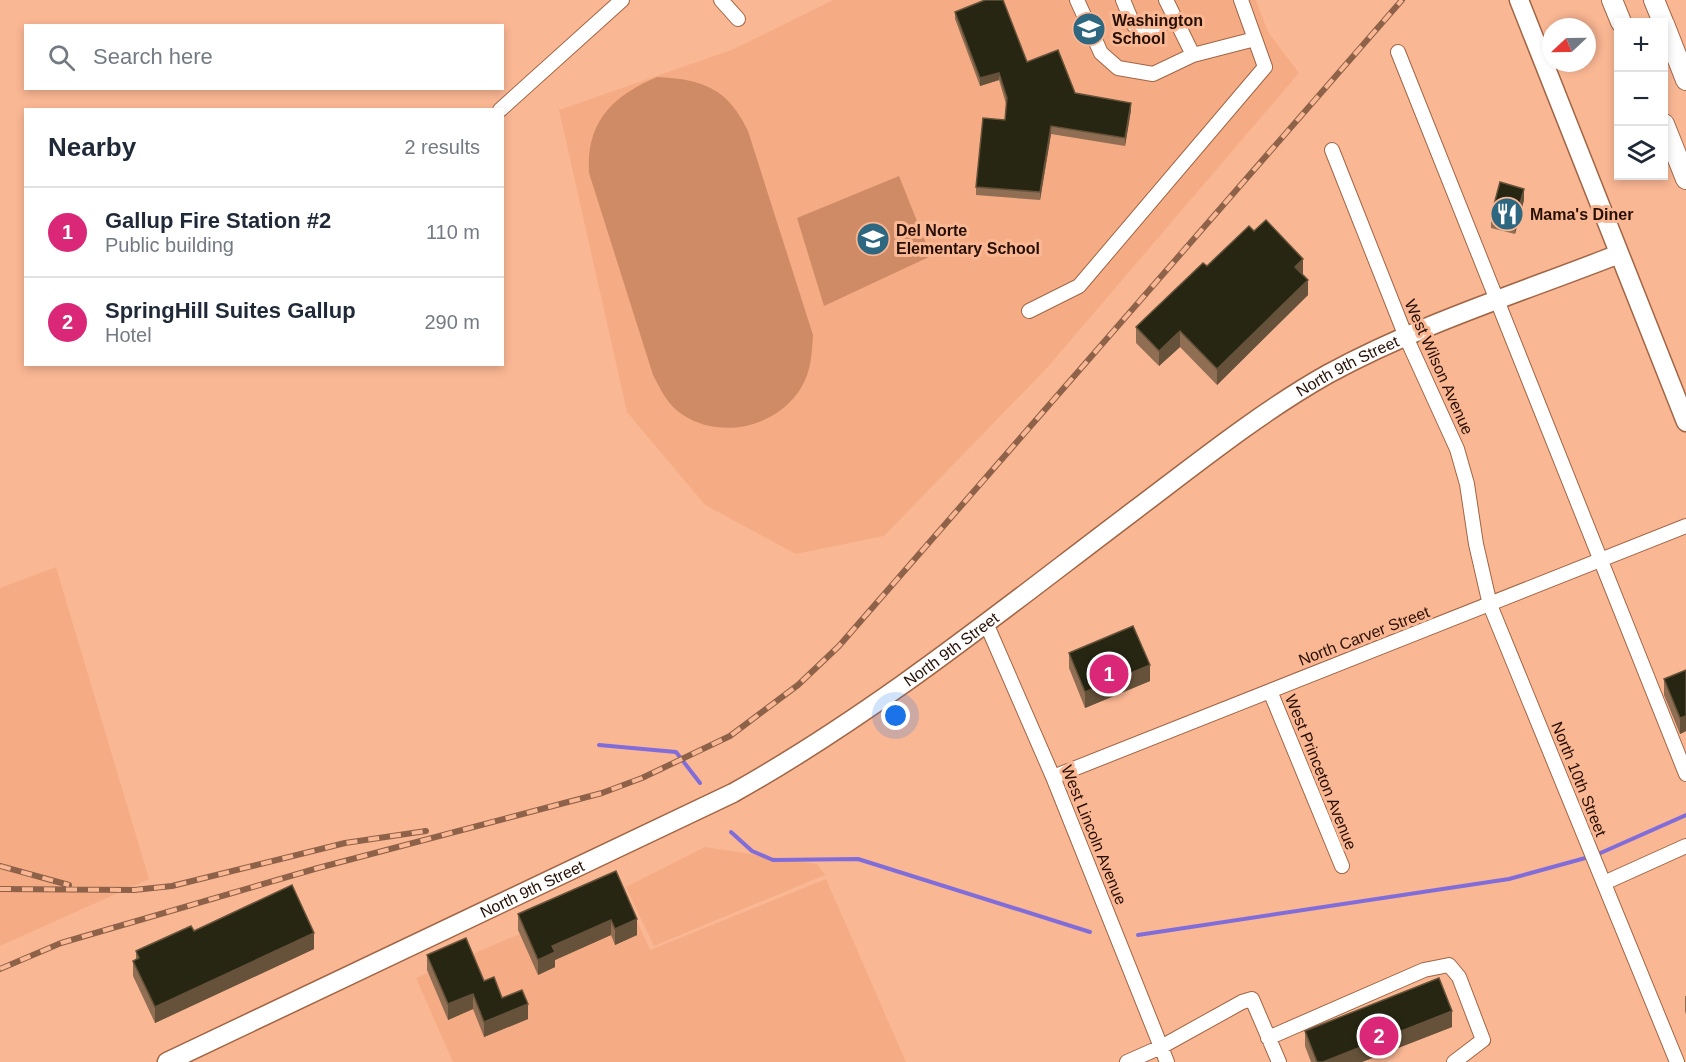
<!DOCTYPE html>
<html lang="en">
<head>
<meta charset="utf-8">
<style>
  :root { --surface:#fff; --page:#f6f6f7; --text:#1f2937; --muted:#747a83; --line:#e0e1e3; --accent:#db2777 }
  body { margin:0; font-family:Arial,sans-serif; background:var(--page); color:var(--text) }
  .controls { position:absolute; right:18px; top:18px; display:grid; overflow:hidden; border-radius:0px; box-shadow:0 3px 9px #0003 }
  .controls button { width:54px; height:54px; display:grid; place-items:center; padding:0; border:0; border-bottom:2px solid var(--line); background:var(--surface); color:var(--text); font:30px sans-serif }
  .compass { position:absolute; left:1542px; top:18px; width:54px; height:54px; border-radius:50%; background:var(--surface); box-shadow:0 3px 9px #0003; rotate:248deg }
  .you { position:absolute; left:896px; top:716px; width:21px; height:21px; margin:-15px; border:4px solid #fff; border-radius:50%; background:#1a73e8; box-shadow:0 0 0 9px #1a73e833 }
  .badge { display:grid; place-items:center; width:39px; height:39px; border-radius:50%; background:var(--accent); color:#fff; font-size:20px; font-weight:700 }
  .pin { position:absolute; translate:-50% -50%; border:3px solid #fff; box-shadow:0 2px 6px #0006 }
  .list { margin:0; padding:0; list-style:none }
  h2 { display:flex; justify-content:space-between; align-items:center; height:78px; margin:0; padding:0 24px; font-size:26px }
  h2 small { font-size:20px; font-weight:400; color:var(--muted) }
  .list li { display:grid; grid-template-columns:39px 1fr auto; gap:18px; align-items:center; box-sizing:border-box; height:90px; padding:0 24px; border-top:2px solid var(--line) }
  .list b { display:block; font-size:22px; white-space:nowrap }
  .list p { margin:0; font-size:20px; white-space:nowrap; color:var(--muted) }
  .list em { font-size:20px; font-style:normal; color:var(--muted) }
  .icon { flex:none; width:33px; height:33px; fill:none; stroke:currentColor; stroke-width:2; stroke-linecap:round; stroke-linejoin:round }
  .map { position:relative; flex:none; width:1686px; height:1062px; overflow:hidden }
  .search { position:absolute; background:var(--surface); box-shadow:0 3px 9px #0003; left:24px; top:24px; width:480px; height:66px; display:flex; align-items:center; gap:15px; box-sizing:border-box; padding:0 21px; border-radius:0px; color:var(--muted); font-size:22px }
  .panel { position:absolute; background:var(--surface); box-shadow:0 3px 9px #0003; left:24px; top:108px; width:480px; height:258px; border-radius:0px }
  .map>svg:first-child { display:block }
  .built { fill:#f5ac85 }
  .green { fill:#cf8b66 }
  .lines { fill:none; stroke-linecap:round; stroke-linejoin:round }
  .stream { stroke:#806dd9; stroke-width:4 }
  .minor-casing { stroke:#a16544; stroke-width:16 }
  .major-casing { stroke:#a16544; stroke-width:21 }
  .highway-casing { stroke:#a16544; stroke-width:22 }
  .minor { stroke:#fff; stroke-width:14 }
  .major { stroke:#fff; stroke-width:18 }
  .highway { stroke:#fff; stroke-width:20 }
  .rail-casing { stroke:#8e6149; stroke-width:6 }
  .rail { stroke:#fab794; stroke-width:4; stroke-dasharray:11; stroke-linecap:butt }
  .wall { fill:#906e54 }
  .shaded-wall { fill:#66523a }
  .building { fill:#262613; stroke:#66523a; stroke-width:1.5 }
  .labels { text-anchor:middle; dominant-baseline:central; stroke-width:6; stroke-linejoin:round; paint-order:stroke }
  .poi-label { font-size:16px; font-weight:bold; fill:#270f03; stroke:#fab794; text-anchor:start }
  .street-label { font-size:16px; fill:#270f03; stroke:#fab794 }
</style>
</head>
<body>
<div class="map">
<svg width="1686" height="1062" viewBox="0 0 1686 1062">
  <rect width="100%" height="100%" fill="#fab794"/>
  <path class="built" d="M 833,0 L 1256,0 L 1268,32 L 1299,73 L 1046,369 L 884,536 L 796,554 L 705,505 L 627,412 L 559,110 L 734,49 Z
    M 56,567 L 149,879 L 0,946 L 0,588 Z
    M 705,847 L 817,864 L 825,875 L 654,946 L 626,887 Z
    M 826,879 L 906,1062 L 453,1062 L 416,978 L 623,890 L 650,950 Z"/>
  <path class="green" d="M 657,77 C 702,79 728,88 748,131 L 813,335 C 812,353 811,372 801,388 C 777,427 721,440 683,415 C 668,406 661,390 653,375 L 589,173 C 586,122 612,96 657,77 Z
    M 899,176 L 931,256 L 824,306 L 797,218 Z"/>
  <g class="lines">
    <path class="stream" d="M 599,745 L 676,752 L 700,783
      M 731,832 L 752,851 L 773,860 L 858,859 L 1090,932
      M 1596,855 L 1686,815
      M 1138,935 L 1509,879 L 1589,857"/>
    <defs>
      <path id="minor" d="M 721,0 L 738,19
        M 1077,0 L 1101,53 L 1118,68 L 1153,74 L 1193,55 L 1255,39
        M 1123,0 L 1133,24 L 1139,31 L 1174,20
        M 1166,0 L 1193,55
        M 1398,52 L 1686,774
        M 500,110 L 622,0
        M 1332,150 L 1406,337 L 1457,449 L 1467,484 L 1476,544 L 1490,605 L 1677,1062
        M 1029,311 L 1079,286 L 1265,67 L 1241,0
        M 986,623 L 1053,777 L 1167,1062
        M 1270,691 L 1342,866
        M 1053,777 L 1686,526
        M 1604,883 L 1686,846
        M 1268,1038 L 1424,970 L 1449,965 L 1459,977 L 1483,1040 L 1454,1062
        M 1127,1062 L 1161,1047 L 1242,1002 L 1252,999 L 1279,1062"/>
      <g id="major">
        <path d="M 1519,0 L 1686,422"/>
        <path id="s1" d="M 167,1062 L 733,793 C 876,713 1005,608 1135,510 C 1196,464 1262,411 1328,374 C 1420,324 1522,292 1619,254"/>
      </g>
      <path id="highway" d="M 1612,0 L 1621,22
        M 1654,0 L 1663,22
        M 1664,24 L 1686,80
        M 1664,124 L 1686,179"/>
    </defs>
    <use href="#minor" class="minor-casing"/>
    <use href="#major" class="major-casing"/>
    <use href="#highway" class="highway-casing"/>
    <use href="#minor" class="minor"/>
    <use href="#major" class="major"/>
    <use href="#highway" class="highway"/>
    <defs>
      <path id="rail" d="M 0,866 L 69,885
        M 0,889 L 134,890 L 172,886 L 345,843 L 426,831
        M 0,969 L 61,943 L 318,868 L 602,793 L 642,778 L 730,736 L 798,685 L 839,646 L 1402,0"/>
    </defs>
    <use href="#rail" class="rail-casing"/>
    <use href="#rail" class="rail"/>
  </g>
  <path class="wall" d="M 955,12 L 1075,93 L 1131,110 L 1125,146 L 1051,134 L 1040,200 L 976,195 L 976,187 L 1005,120 L 1006,104 L 999,80 L 980,86 L 955,19 Z
    M 1524,200 L 1515,234 L 1491,228 L 1491,216 Z
    M 1254,231 L 1303,275 L 1308,295 L 1217,385 L 1180,347 L 1159,366 L 1136,343 L 1136,327 L 1207,266 Z
    M 1069,653 L 1150,681 L 1085,708 L 1069,668 Z
    M 1686,670 L 1686,731 L 1680,734 L 1664,695 L 1664,679 Z
    M 616,871 L 637,935 L 615,945 L 611,935 L 555,960 L 555,967 L 538,975 L 518,930 L 518,914 Z
    M 194,931 L 314,949 L 155,1023 L 133,976 L 133,961 L 136,959 L 136,951 Z
    M 427,955 L 502,998 L 528,1019 L 484,1037 L 473,1009 L 448,1020 L 427,970 Z
    M 1685,996 L 1686,996 L 1686,1015 L 1685,1011 Z
    M 1452,1027 L 1362,1062 L 1311,1062 L 1305,1046 L 1305,1031 Z"/>
  <path class="shaded-wall" d="M 999,73 L 999,80 L 980,86 L 980,78 Z
    M 1131,103 L 1131,110 L 1125,146 L 1125,138 Z
    M 1051,126 L 1051,134 L 1040,200 L 1040,192 Z
    M 1524,189 L 1524,200 L 1515,234 L 1515,222 Z
    M 1303,259 L 1303,275 L 1295,282 L 1295,267 Z
    M 1308,280 L 1308,295 L 1217,385 L 1217,369 Z
    M 1180,331 L 1180,347 L 1159,366 L 1159,351 Z
    M 1150,665 L 1150,681 L 1085,708 L 1085,692 Z
    M 1686,716 L 1686,731 L 1680,734 L 1680,718 Z
    M 637,919 L 637,935 L 615,945 L 615,929 Z
    M 611,920 L 611,935 L 555,960 L 555,967 L 538,975 L 538,960 L 552,946 Z
    M 314,933 L 314,949 L 155,1023 L 155,1007 Z
    M 473,994 L 473,1009 L 448,1020 L 448,1004 Z
    M 528,1004 L 528,1019 L 484,1037 L 484,1022 Z
    M 1452,1011 L 1452,1027 L 1362,1062 L 1323,1062 Z"/>
  <path class="building" d="M 985,0 L 1003,0 L 1027,62 L 1058,50 L 1075,93 L 1131,103 L 1125,138 L 1051,126 L 1040,192 L 976,187 L 983,118 L 1005,120 L 1007,98 L 999,73 L 980,78 L 955,12 Z
    M 1500,182 L 1524,189 L 1515,222 L 1491,216 Z
    M 1266,220 L 1303,259 L 1295,267 L 1308,280 L 1217,369 L 1180,331 L 1159,351 L 1136,327 L 1203,263 L 1207,266 L 1249,226 L 1254,231 Z
    M 1133,626 L 1150,665 L 1085,692 L 1069,653 Z
    M 1686,670 L 1686,716 L 1680,718 L 1664,679 Z
    M 616,871 L 637,919 L 615,929 L 611,920 L 552,946 L 555,952 L 538,960 L 518,914 Z
    M 292,885 L 314,933 L 155,1007 L 133,961 L 139,958 L 136,951 L 191,926 L 194,931 Z
    M 466,938 L 484,981 L 494,977 L 502,998 L 522,990 L 528,1004 L 484,1022 L 473,994 L 448,1004 L 427,955 Z
    M 1439,978 L 1452,1011 L 1323,1062 L 1317,1062 L 1305,1031 Z"/>
  <defs>
    <symbol id="school-disc" viewBox="-11 -11 22 22"><circle r="9.5" fill="#2d6780" stroke="#fab794"/><path d="M0-5L7-2L0 1L-7-2ZM-4 1L0 2.5L4 1V4Q0 6-4 4Z" fill="#fff"/></symbol>
    <symbol id="restaurant-disc" viewBox="-11 -11 22 22"><circle r="9.5" fill="#2d6780" stroke="#fab794"/><path d="M-5-6h1v4h1v-4h1v4h1v-4h1v5L-1.5 .5V6h-2V.5L-5-1ZM5-6V6H3V1.5H1.5Q1.5-4 5-6Z" fill="#fff"/></symbol>
  </defs>
  <g fill-rule="evenodd">
    <use href="#school-disc" x="1070" y="10" width="38" height="38"/>
    <use href="#restaurant-disc" x="1488" y="195" width="38" height="38"/>
    <use href="#school-disc" x="854" y="220" width="38" height="38"/>
  </g>
  <g class="labels">
    <g class="poi-label">
      <text x="1112" y="20">Washington<tspan x="1112" dy="18">School</tspan></text>
      <text x="1530" y="214">Mama's Diner</text>
      <text x="896" y="230">Del Norte<tspan x="896" dy="18">Elementary School</tspan></text>
    </g>
    <g class="street-label">
      <text transform="translate(1439 367) rotate(66)">West Wilson Avenue</text>
      <text stroke="none"><textPath href="#s1" startOffset="1376">North 9th Street</textPath></text>
      <text transform="translate(1364 636) rotate(-21)">North Carver Street</text>
      <text stroke="none"><textPath href="#s1" startOffset="888">North 9th Street</textPath></text>
      <text transform="translate(1321 772) rotate(68)">West Princeton Avenue</text>
      <text transform="translate(1579 779) rotate(68)">North 10th Street</text>
      <text transform="translate(1094 835) rotate(68)">West Lincoln Avenue</text>
      <text stroke="none"><textPath href="#s1" startOffset="404">North 9th Street</textPath></text>
    </g>
  </g>
</svg>
<div class="controls">
<button>+</button>
<button>−</button>
<button><svg class="icon" aria-label="layers" viewBox="0 0 24 24"><path d="M12 4l9 5-9 5-9-5zM3 14l9 5 9-5"/></svg></button>
</div>
<svg class="compass" viewBox="-18 -18 36 36"><path d="M0-13l5 13h-10z" fill="#e53935"/><path d="M0 13l5-13h-10z" fill="#747a83"/></svg>
<div class="you"></div>
<div class="pin badge" style="left:1109px;top:674px">1</div>
<div class="pin badge" style="left:1379px;top:1036px">2</div>
<div class="search"><svg class="icon" aria-label="search" viewBox="0 0 24 24"><circle cx="10" cy="10" r="6"/><path d="M15 15l6 6"/></svg>Search here</div>
<section class="panel">
<h2>Nearby<small>2 results</small></h2>
<ul class="list">
<li><span class="badge">1</span><div><b>Gallup Fire Station #2</b><p>Public building</p></div><em>110 m</em></li>
<li><span class="badge">2</span><div><b>SpringHill Suites Gallup</b><p>Hotel</p></div><em>290 m</em></li>
</ul>
</section>
</div>
</body>
</html>
